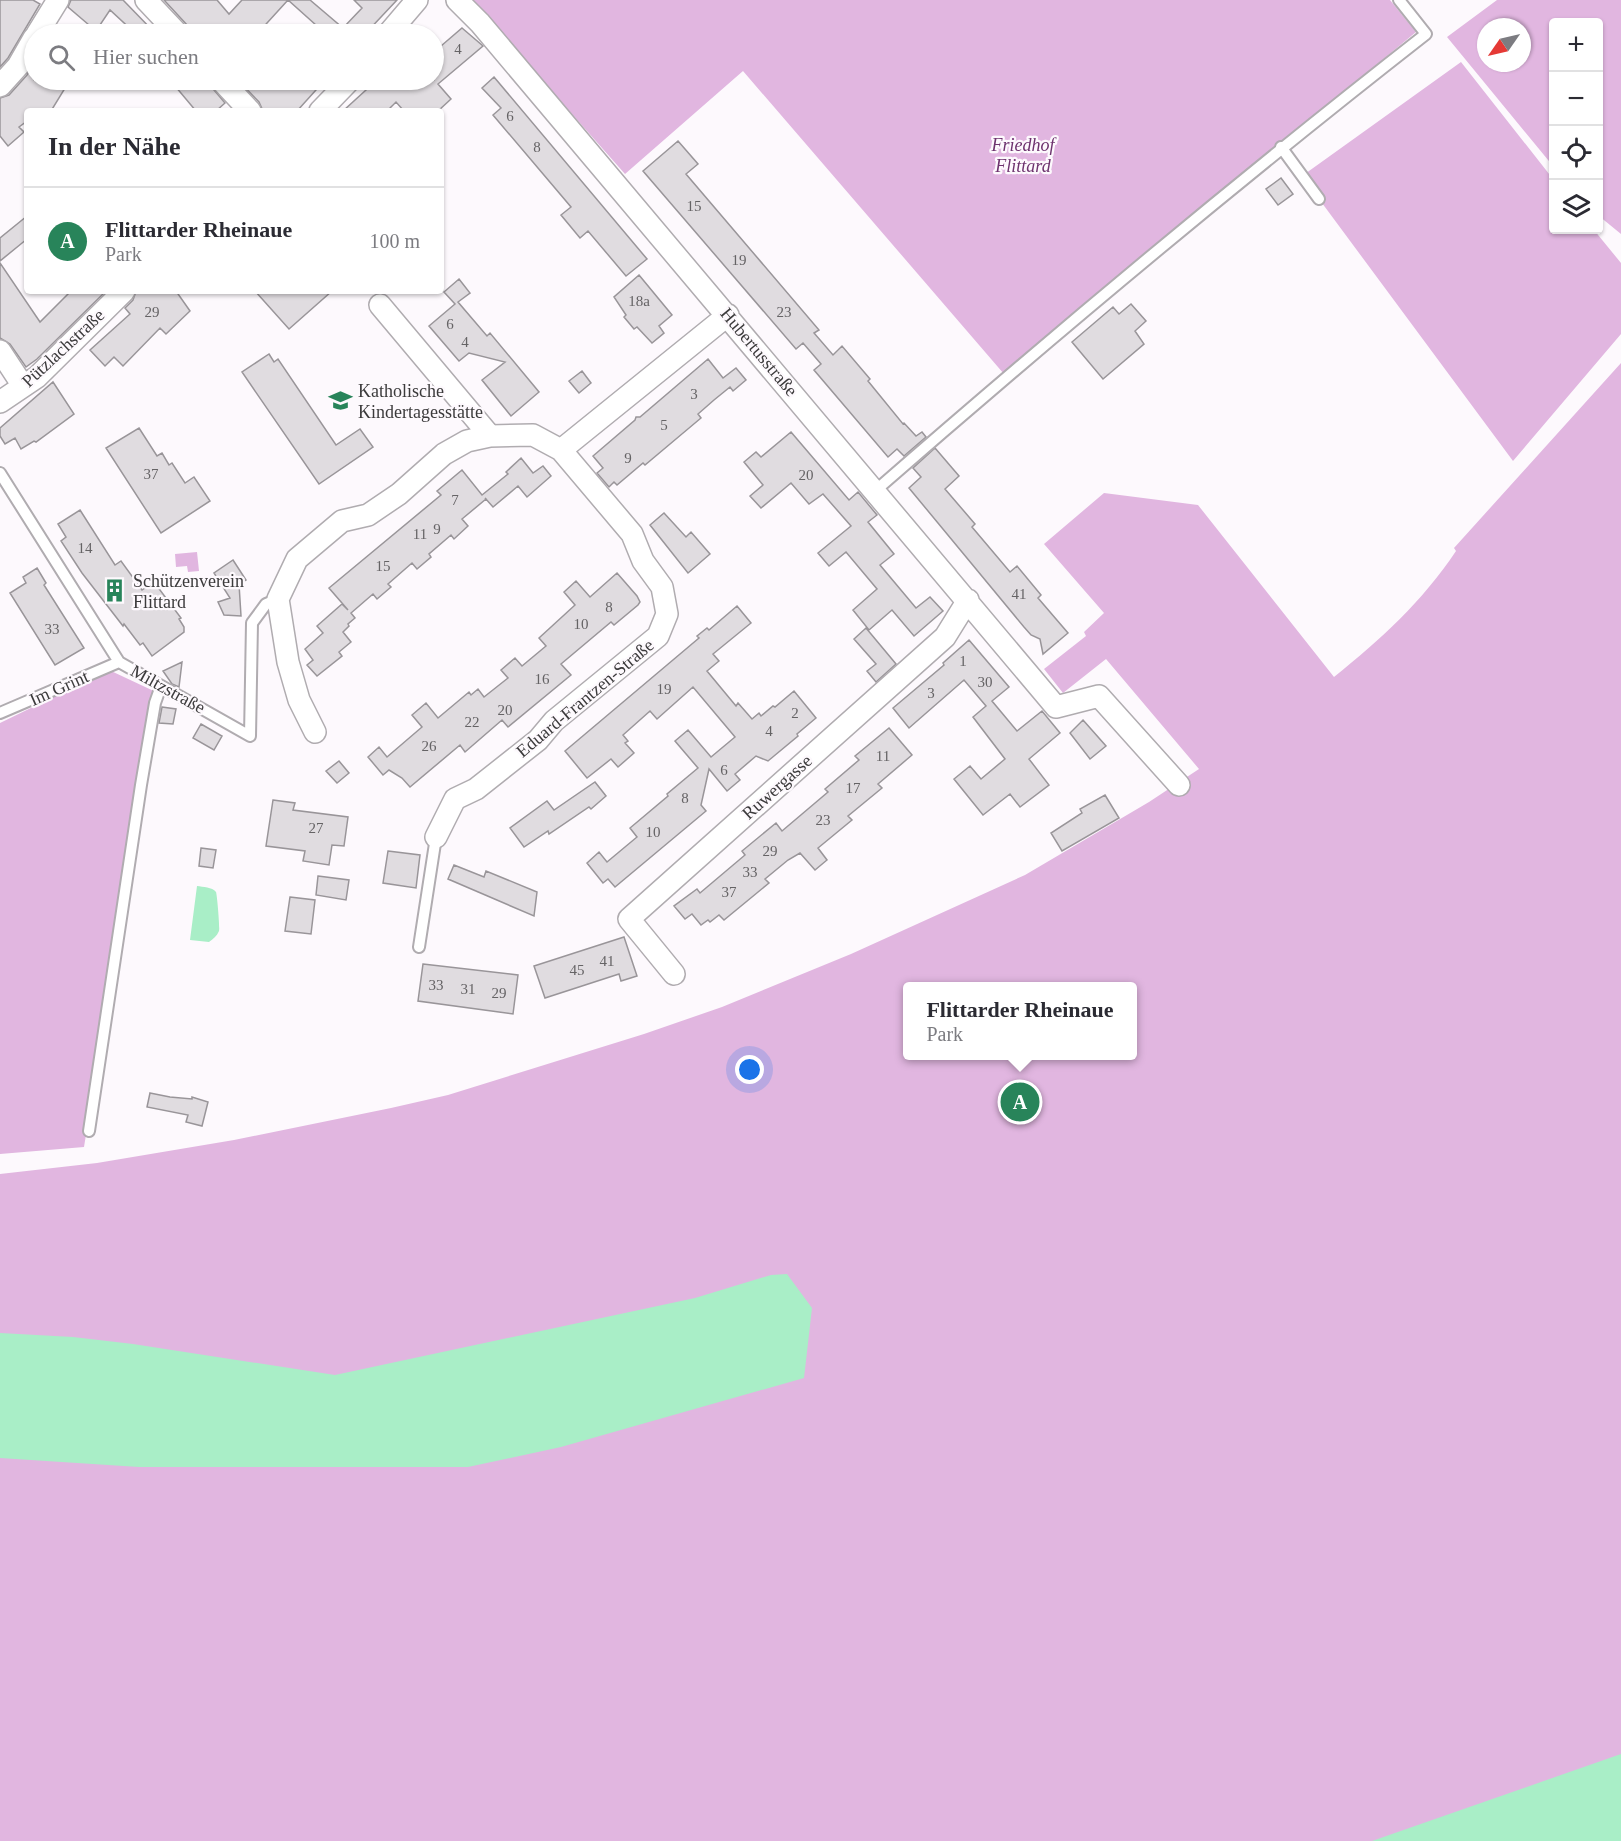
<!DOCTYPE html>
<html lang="de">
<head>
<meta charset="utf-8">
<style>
  :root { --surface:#fff; --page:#f2f2f3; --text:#2b2b33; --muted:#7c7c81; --line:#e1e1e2; --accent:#28845a }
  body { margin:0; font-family:Georgia,serif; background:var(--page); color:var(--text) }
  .controls { position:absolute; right:18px; top:18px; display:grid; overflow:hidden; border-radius:6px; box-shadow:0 2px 4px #0004 }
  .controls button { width:54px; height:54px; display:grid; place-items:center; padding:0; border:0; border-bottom:2px solid var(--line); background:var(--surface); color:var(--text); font:30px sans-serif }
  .compass { position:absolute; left:1477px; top:18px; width:54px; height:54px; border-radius:50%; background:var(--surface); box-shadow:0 2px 4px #0004; rotate:236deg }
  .you { position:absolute; left:750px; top:1070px; width:21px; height:21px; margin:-15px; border:4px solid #fff; border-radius:50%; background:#1a73e8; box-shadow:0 0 0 9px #1a73e833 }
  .badge { display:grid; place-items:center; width:39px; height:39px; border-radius:50%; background:var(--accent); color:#fff; font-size:20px; font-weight:700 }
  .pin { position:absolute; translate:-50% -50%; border:3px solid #fff; box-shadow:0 2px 6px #0006 }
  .popup { position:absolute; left:903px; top:982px; width:234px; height:78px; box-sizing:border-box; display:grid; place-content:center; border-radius:6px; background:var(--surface); filter:drop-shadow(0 2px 4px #0005); font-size:20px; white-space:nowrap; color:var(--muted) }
  .popup b { font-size:22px; color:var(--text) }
  .popup::after { content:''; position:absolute; left:50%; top:100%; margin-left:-12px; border:12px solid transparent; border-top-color:var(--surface) }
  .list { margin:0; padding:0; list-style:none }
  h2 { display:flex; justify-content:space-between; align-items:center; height:78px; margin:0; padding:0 24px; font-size:26px }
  h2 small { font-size:20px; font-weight:400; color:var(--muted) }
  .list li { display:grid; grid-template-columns:39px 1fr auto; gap:18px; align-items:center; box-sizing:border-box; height:108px; padding:0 24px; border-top:2px solid var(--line) }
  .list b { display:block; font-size:22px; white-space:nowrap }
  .list p { margin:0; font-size:20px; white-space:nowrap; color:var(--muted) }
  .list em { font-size:20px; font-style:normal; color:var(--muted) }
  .icon { flex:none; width:33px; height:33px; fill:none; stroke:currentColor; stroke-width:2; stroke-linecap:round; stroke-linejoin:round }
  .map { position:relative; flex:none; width:1621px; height:1841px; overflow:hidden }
  .search { position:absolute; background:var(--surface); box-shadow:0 2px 4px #0004; left:24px; top:24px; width:420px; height:66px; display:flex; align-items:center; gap:15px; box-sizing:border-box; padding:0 21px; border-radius:33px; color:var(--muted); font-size:22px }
  .panel { position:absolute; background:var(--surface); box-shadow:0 2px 4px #0004; left:24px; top:108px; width:420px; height:186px; border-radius:6px }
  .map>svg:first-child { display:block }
  .green { fill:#e1b6e0; fill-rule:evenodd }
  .water { fill:#a9eec7 }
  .building { fill:#e0dce0; stroke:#999599; stroke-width:1.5 }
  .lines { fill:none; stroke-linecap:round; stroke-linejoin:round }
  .service-casing { stroke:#b0acb0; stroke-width:14 }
  .minor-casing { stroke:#b0acb0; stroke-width:24 }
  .service { stroke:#fff; stroke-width:10 }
  .minor { stroke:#fff; stroke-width:21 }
  .labels { text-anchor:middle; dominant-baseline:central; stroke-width:4.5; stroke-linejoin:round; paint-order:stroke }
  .number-label { font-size:15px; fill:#656365 }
  .park-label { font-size:18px; font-style:italic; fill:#6e336f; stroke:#fdf9fd }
  .street-label { font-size:18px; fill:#3c3b3c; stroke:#fdf9fd }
  .poi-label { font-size:18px; fill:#3c3b3c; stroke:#fdf9fd; text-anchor:start }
</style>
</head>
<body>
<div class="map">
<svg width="1621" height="1841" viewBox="0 0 1621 1841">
  <rect width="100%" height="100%" fill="#fdf9fd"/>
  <path class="green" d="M 471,0 L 1390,0 L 1416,32 L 1004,374 L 743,71 L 625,174 Z
    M 1497,0 L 1621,0 L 1621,234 L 1599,216 L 1598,22 L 1554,22 L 1553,166 L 1447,37 ZM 1486,27 L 1522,27 L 1522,63 L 1486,63 Z
    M 1461,62 L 1553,179 L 1554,230 L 1594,230 L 1621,263 L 1621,334 L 1513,461 L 1302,176 Z
    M 1621,363 L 1621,1841 L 0,1841 L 0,1174 L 97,1163 L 234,1140 L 391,1108 L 448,1095 L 644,1034 L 722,1007 L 851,954 L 1025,875 L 1149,802 L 1199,769 L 1106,659 L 1063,693 L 1044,669 L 1086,636 L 1084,632 L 1104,613 L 1044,544 L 1104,493 L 1198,505 L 1334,677 C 1381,639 1422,602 1456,551 L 1454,548 ZM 908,986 L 1132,986 L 1132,1056 L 908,1056 Z
    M 197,552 L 199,571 L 188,572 L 187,566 L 176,567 L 175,554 Z
    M 109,670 L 158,693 L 84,1147 L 0,1154 L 0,723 Z"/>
  <path class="water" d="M 197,886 C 203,887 212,887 216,892 C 217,894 220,928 219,931 C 217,936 213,939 209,942 L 190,940 Z
    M 787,1274 L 812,1308 L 804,1378 L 561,1447 L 468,1467 L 139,1467 L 0,1458 L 0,1333 L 73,1337 L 133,1344 L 335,1375 L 695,1298 L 771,1275 Z
    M 1621,1754 L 1621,1841 L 1372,1841 Z"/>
  <path class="building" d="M 0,0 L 33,0 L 40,4 L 8,58 L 0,67 Z
    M 71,0 L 123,0 L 156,34 L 136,34 L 110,10 L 96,31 L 68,7 Z
    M 164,0 L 217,0 L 229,14 L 242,0 L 310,0 L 343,28 L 362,8 L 354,0 L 397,0 L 365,34 L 326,34 L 288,0 L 257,34 L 190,34 L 187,25 Z
    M 462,28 L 483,46 L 438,84 L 451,99 L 438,111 L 404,111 L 396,102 L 387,111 L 343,111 L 377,80 L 434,80 L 434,52 Z
    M 34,63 L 34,80 L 70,80 L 51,111 L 27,111 L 27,121 L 19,127 L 24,132 L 8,146 L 0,136 L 0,98 L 9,95 L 27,75 Z
    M 494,77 L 647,259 L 626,276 L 588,231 L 580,238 L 561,215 L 571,207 L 493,115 L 501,108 L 482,88 Z
    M 170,80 L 200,80 L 207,86 L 209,84 L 225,103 L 216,111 L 196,111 Z
    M 238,80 L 325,80 L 297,111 L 263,111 L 259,102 Z
    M 678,141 L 698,164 L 686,174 L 819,330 L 814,333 L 833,355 L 842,346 L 870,379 L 868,381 L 903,424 L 904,423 L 916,436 L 922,432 L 926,437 L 904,456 L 897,449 L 888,457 L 814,370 L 821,364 L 803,343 L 796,349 L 643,171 Z
    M 1281,178 L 1293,194 L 1278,205 L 1266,189 Z
    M 27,216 L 27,239 L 0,261 L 0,238 Z
    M 0,263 L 40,322 L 71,291 L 106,291 L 37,359 L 26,367 L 10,344 L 0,338 Z
    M 639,275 L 672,315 L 659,326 L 664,333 L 652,343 L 637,327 L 634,329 L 624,317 L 626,315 L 614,297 Z
    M 459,279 L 470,293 L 458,302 L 487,336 L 490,333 L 539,392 L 511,416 L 482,380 L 505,362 L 469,353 L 459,361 L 429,326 L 455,304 L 444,292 Z
    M 136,291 L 176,291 L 190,311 L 166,334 L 160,328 L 123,366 L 114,357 L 105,366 L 90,350 L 130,314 L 125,308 L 133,300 Z
    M 255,291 L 332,291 L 289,329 Z
    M 1131,304 L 1146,321 L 1135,331 L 1144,344 L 1103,379 L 1072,342 L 1113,307 L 1119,314 Z
    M 269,354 L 274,362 L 278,359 L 336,445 L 360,429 L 373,447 L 319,484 L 242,372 Z
    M 708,359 L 723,378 L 736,368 L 746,380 L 733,391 L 730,387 L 714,400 L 698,414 L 701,418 L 645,465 L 643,463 L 617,485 L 614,482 L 609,487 L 597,473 L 603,468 L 593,456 L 635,420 L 636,417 L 640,417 Z
    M 582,371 L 591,383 L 579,393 L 569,381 Z
    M 53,382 L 74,414 L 36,442 L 34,441 L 21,449 L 15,438 L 5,444 L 0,436 L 0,428 Z
    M 139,428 L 157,456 L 162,453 L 169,465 L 172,463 L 185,483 L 194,477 L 210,501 L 161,533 L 106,448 Z
    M 791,432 L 849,500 L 858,492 L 877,515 L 868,522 L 894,554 L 880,565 L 916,608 L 930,597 L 943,611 L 914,636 L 892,610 L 869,630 L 853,610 L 877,589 L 846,552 L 829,566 L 818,553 L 851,526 L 823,494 L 809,504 L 791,483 L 761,508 L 750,496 L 763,485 L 744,462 L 756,452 L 761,457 Z
    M 935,448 L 959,476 L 945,489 L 975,524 L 972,527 L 1010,572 L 1017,566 L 1041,595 L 1038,598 L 1068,633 L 1043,654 L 1040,639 L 1031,635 L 1024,627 L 909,488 L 921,477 L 913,468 Z
    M 521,458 L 533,473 L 543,466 L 551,476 L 527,497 L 518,486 L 493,507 L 485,498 L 486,499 L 462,519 L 468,526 L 454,539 L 451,535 L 429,554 L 431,557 L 417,569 L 412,563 L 388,584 L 391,587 L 377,599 L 373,594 L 351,613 L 355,618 L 348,624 L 349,626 L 343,632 L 351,642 L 339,652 L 342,656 L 317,676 L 307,665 L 313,660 L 305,649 L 323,633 L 317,626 L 342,604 L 348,610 L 329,588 L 441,495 L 437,491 L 462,470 L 482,495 L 508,474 L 506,472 Z
    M 80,510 L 115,565 L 121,561 L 142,590 L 154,582 L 181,618 L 179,619 L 184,627 L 184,632 L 152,656 L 143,643 L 140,645 L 124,624 L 123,626 L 82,573 L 61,541 L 66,537 L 58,524 Z
    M 664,513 L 686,537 L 691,532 L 710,554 L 688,573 L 650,525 Z
    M 233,560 L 246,580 L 239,584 L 241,616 L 224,615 L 218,602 L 230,598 L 214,573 Z
    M 37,568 L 46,583 L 44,585 L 84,648 L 55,665 L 10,593 L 26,583 L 23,577 Z
    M 617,573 L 637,596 L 640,602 L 638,605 L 614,625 L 611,622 L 561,664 L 571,675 L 508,727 L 502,720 L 465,752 L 460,745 L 410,787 L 402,778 L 389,770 L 383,775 L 368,757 L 379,747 L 387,757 L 422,727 L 412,715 L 426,703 L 438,718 L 469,692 L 471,695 L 478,689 L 484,697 L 508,678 L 501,670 L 515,658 L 522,666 L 546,646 L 539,638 L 575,605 L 564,592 L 576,581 L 590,597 Z
    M 737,606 L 751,623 L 713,654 L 719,661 L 707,671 L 736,706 L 738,703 L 752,719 L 759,713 L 761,716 L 773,706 L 775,707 L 794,691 L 816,718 L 797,734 L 798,736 L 768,761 L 756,756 L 735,774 L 740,780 L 727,791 L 709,769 L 701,805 L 706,811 L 615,887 L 608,879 L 603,883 L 587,863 L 599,852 L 607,862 L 637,837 L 630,828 L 668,796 L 667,794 L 698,768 L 675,741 L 688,730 L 711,757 L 735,737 L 693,687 L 657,719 L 650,711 L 623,735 L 628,741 L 625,743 L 634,753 L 618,767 L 611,759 L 587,778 L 565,751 L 699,638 L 697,636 L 707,628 L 709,630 Z
    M 866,628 L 896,664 L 876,682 L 867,671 L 876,664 L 854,639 Z
    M 969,640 L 1009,687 L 992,701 L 1017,731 L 1042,711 L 1060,733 L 1029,759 L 1049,785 L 1020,807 L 1010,794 L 983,815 L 954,779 L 970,766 L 981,779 L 1005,759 L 973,717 L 986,706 L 964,680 L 909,728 L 893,708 L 944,665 L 943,663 Z
    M 182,662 L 179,687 L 172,684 L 163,671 Z
    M 162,707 L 176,709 L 173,724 L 159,723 Z
    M 1083,720 L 1106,746 L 1090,759 L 1070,733 Z
    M 201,724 L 222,736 L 214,750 L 193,738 Z
    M 889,728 L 912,755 L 878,784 L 882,788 L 848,816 L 852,820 L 818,848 L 827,860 L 815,870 L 800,853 L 788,860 L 765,879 L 769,883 L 724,920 L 719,915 L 710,922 L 708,920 L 701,925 L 692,914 L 685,919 L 674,906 L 697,889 L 700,893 L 745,855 L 742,851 L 776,823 L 782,831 L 828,792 L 825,789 L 859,760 L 855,756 Z
    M 339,761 L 349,773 L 337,783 L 326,771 Z
    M 595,782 L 606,796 L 591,809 L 589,807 L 549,834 L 548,831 L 524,847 L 510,828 L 547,801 L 554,810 Z
    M 1105,795 L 1119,818 L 1062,851 L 1051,833 L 1082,813 L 1080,809 Z
    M 273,800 L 295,803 L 293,810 L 348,817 L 344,846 L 332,845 L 329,865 L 303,861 L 305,851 L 266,846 Z
    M 201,848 L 216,850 L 213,868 L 199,866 Z
    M 388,851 L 420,855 L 416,888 L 383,883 Z
    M 454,865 L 484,877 L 486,871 L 537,892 L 534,916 L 448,879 Z
    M 318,876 L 349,880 L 346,900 L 316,895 Z
    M 290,897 L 315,900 L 311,934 L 285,931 Z
    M 624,937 L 637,976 L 621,981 L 619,974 L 545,998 L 534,966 Z
    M 423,964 L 518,975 L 513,1014 L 418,1001 Z
    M 150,1093 L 170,1097 L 192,1099 L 192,1097 L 208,1102 L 202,1126 L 186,1122 L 188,1115 L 147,1107 Z"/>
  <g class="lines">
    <defs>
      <path id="service" d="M 1281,147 L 1319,199
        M 0,473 L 119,662 L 250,736 L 252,623 L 266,604 L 278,599
        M 875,491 C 1055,334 1238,181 1426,34 L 1399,0
        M 0,713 L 119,662
        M 419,947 L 436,837
        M 89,1131 L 141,785 L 155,703 L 161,686"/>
      <path id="minor" d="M 146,0 L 178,34
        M 457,0 L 480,23 L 1056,707 L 1099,696 L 1179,785
        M 37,34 L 58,0
        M 388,34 L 417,0
        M 221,80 L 250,111
        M 0,86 L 18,66 L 34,38
        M 320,111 L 350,80
        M 380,305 L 490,436
        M 0,351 L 23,386
        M 0,402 L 37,377 L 124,291
        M 315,732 L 299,700 L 288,662 L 278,599 L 297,559 L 342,521 L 368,515 L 399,494 L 444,454 L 467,441 L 490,436 L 533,435 L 561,450
        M 436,837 L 455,799 L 476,789 L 538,740 L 554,721 L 658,636 L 667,614 L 662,587 L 643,561 L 632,534 L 561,450 L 728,315
        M 674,974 L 629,919 L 945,637 L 968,600"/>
    </defs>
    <use href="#service" class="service-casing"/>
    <use href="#minor" class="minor-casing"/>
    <use href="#service" class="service"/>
    <use href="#minor" class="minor"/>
  </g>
  <defs>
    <symbol id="school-bare" viewBox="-9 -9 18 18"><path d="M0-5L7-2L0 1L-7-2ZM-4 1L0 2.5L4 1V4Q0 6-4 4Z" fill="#28845a" stroke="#fdf9fd" stroke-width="2.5" paint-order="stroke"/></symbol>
    <symbol id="building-bare" viewBox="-9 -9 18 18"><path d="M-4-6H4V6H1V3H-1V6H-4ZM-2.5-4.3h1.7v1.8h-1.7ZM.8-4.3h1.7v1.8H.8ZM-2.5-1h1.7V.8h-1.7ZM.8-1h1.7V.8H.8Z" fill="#28845a" stroke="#fdf9fd" stroke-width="2.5" paint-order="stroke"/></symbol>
  </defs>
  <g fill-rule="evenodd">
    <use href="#school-bare" x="324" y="384" width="33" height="33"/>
    <use href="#building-bare" x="98" y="574" width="33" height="33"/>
  </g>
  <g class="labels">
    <g class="number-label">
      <text x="458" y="49">4</text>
      <text x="510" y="116">6</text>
      <text x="537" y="147">8</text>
      <text x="694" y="206">15</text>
      <text x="739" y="260">19</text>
      <text x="639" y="301">18a</text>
      <text x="152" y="312">29</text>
      <text x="784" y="312">23</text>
      <text x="450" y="324">6</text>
      <text x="465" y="342">4</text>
      <text x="694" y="394">3</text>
      <text x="664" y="425">5</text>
      <text x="628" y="458">9</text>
      <text x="151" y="474">37</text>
      <text x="806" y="475">20</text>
      <text x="455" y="500">7</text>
      <text x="437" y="529">9</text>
      <text x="420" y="534">11</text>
      <text x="85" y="548">14</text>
      <text x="383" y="566">15</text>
      <text x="1019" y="594">41</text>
      <text x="609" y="607">8</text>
      <text x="581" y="624">10</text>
      <text x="52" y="629">33</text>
      <text x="963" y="661">1</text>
      <text x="542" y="679">16</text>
      <text x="985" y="682">30</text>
      <text x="664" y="689">19</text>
      <text x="931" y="693">3</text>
      <text x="505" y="710">20</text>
      <text x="795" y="713">2</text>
      <text x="472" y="722">22</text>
      <text x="769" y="731">4</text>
      <text x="429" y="746">26</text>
      <text x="883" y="756">11</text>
      <text x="724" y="770">6</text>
      <text x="853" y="788">17</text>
      <text x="685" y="798">8</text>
      <text x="823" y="820">23</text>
      <text x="316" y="828">27</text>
      <text x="653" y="832">10</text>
      <text x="770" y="851">29</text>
      <text x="750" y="872">33</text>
      <text x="729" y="892">37</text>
      <text x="607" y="961">41</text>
      <text x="577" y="970">45</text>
      <text x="436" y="985">33</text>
      <text x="468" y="989">31</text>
      <text x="499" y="993">29</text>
    </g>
    <g class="park-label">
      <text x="1023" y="145">Friedhof<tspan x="1023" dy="21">Flittard</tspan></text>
    </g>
    <g class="street-label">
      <text transform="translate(63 348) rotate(-43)">Pützlachstraße</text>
      <text transform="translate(759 352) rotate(50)">Hubertusstraße</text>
      <text transform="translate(59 688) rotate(-24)">Im Grint</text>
      <text transform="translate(168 689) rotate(29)">Miltzstraße</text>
      <text transform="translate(585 698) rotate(-40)">Eduard-Frantzen-Straße</text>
      <text transform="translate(777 787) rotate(-42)">Ruwergasse</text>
    </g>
    <g class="poi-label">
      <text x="358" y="391">Katholische<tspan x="358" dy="21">Kindertagesstätte</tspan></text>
      <text x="133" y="581">Schützenverein<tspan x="133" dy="21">Flittard</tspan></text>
    </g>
  </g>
</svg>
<div class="controls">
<button>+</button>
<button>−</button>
<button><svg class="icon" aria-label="locate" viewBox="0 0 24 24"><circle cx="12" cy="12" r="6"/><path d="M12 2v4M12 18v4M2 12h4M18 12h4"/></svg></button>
<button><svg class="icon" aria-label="layers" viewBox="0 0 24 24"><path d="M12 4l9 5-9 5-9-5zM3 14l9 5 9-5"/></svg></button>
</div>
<svg class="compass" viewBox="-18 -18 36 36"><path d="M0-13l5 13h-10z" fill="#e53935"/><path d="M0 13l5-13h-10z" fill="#7c7c81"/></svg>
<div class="you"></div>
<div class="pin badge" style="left:1020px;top:1102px">A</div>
<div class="popup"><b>Flittarder Rheinaue</b>Park</div>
<div class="search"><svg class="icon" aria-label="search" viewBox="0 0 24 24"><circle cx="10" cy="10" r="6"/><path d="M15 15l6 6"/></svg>Hier suchen</div>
<section class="panel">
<h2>In der Nähe<small></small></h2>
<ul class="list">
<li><span class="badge">A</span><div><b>Flittarder Rheinaue</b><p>Park</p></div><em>100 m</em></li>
</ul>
</section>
</div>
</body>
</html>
